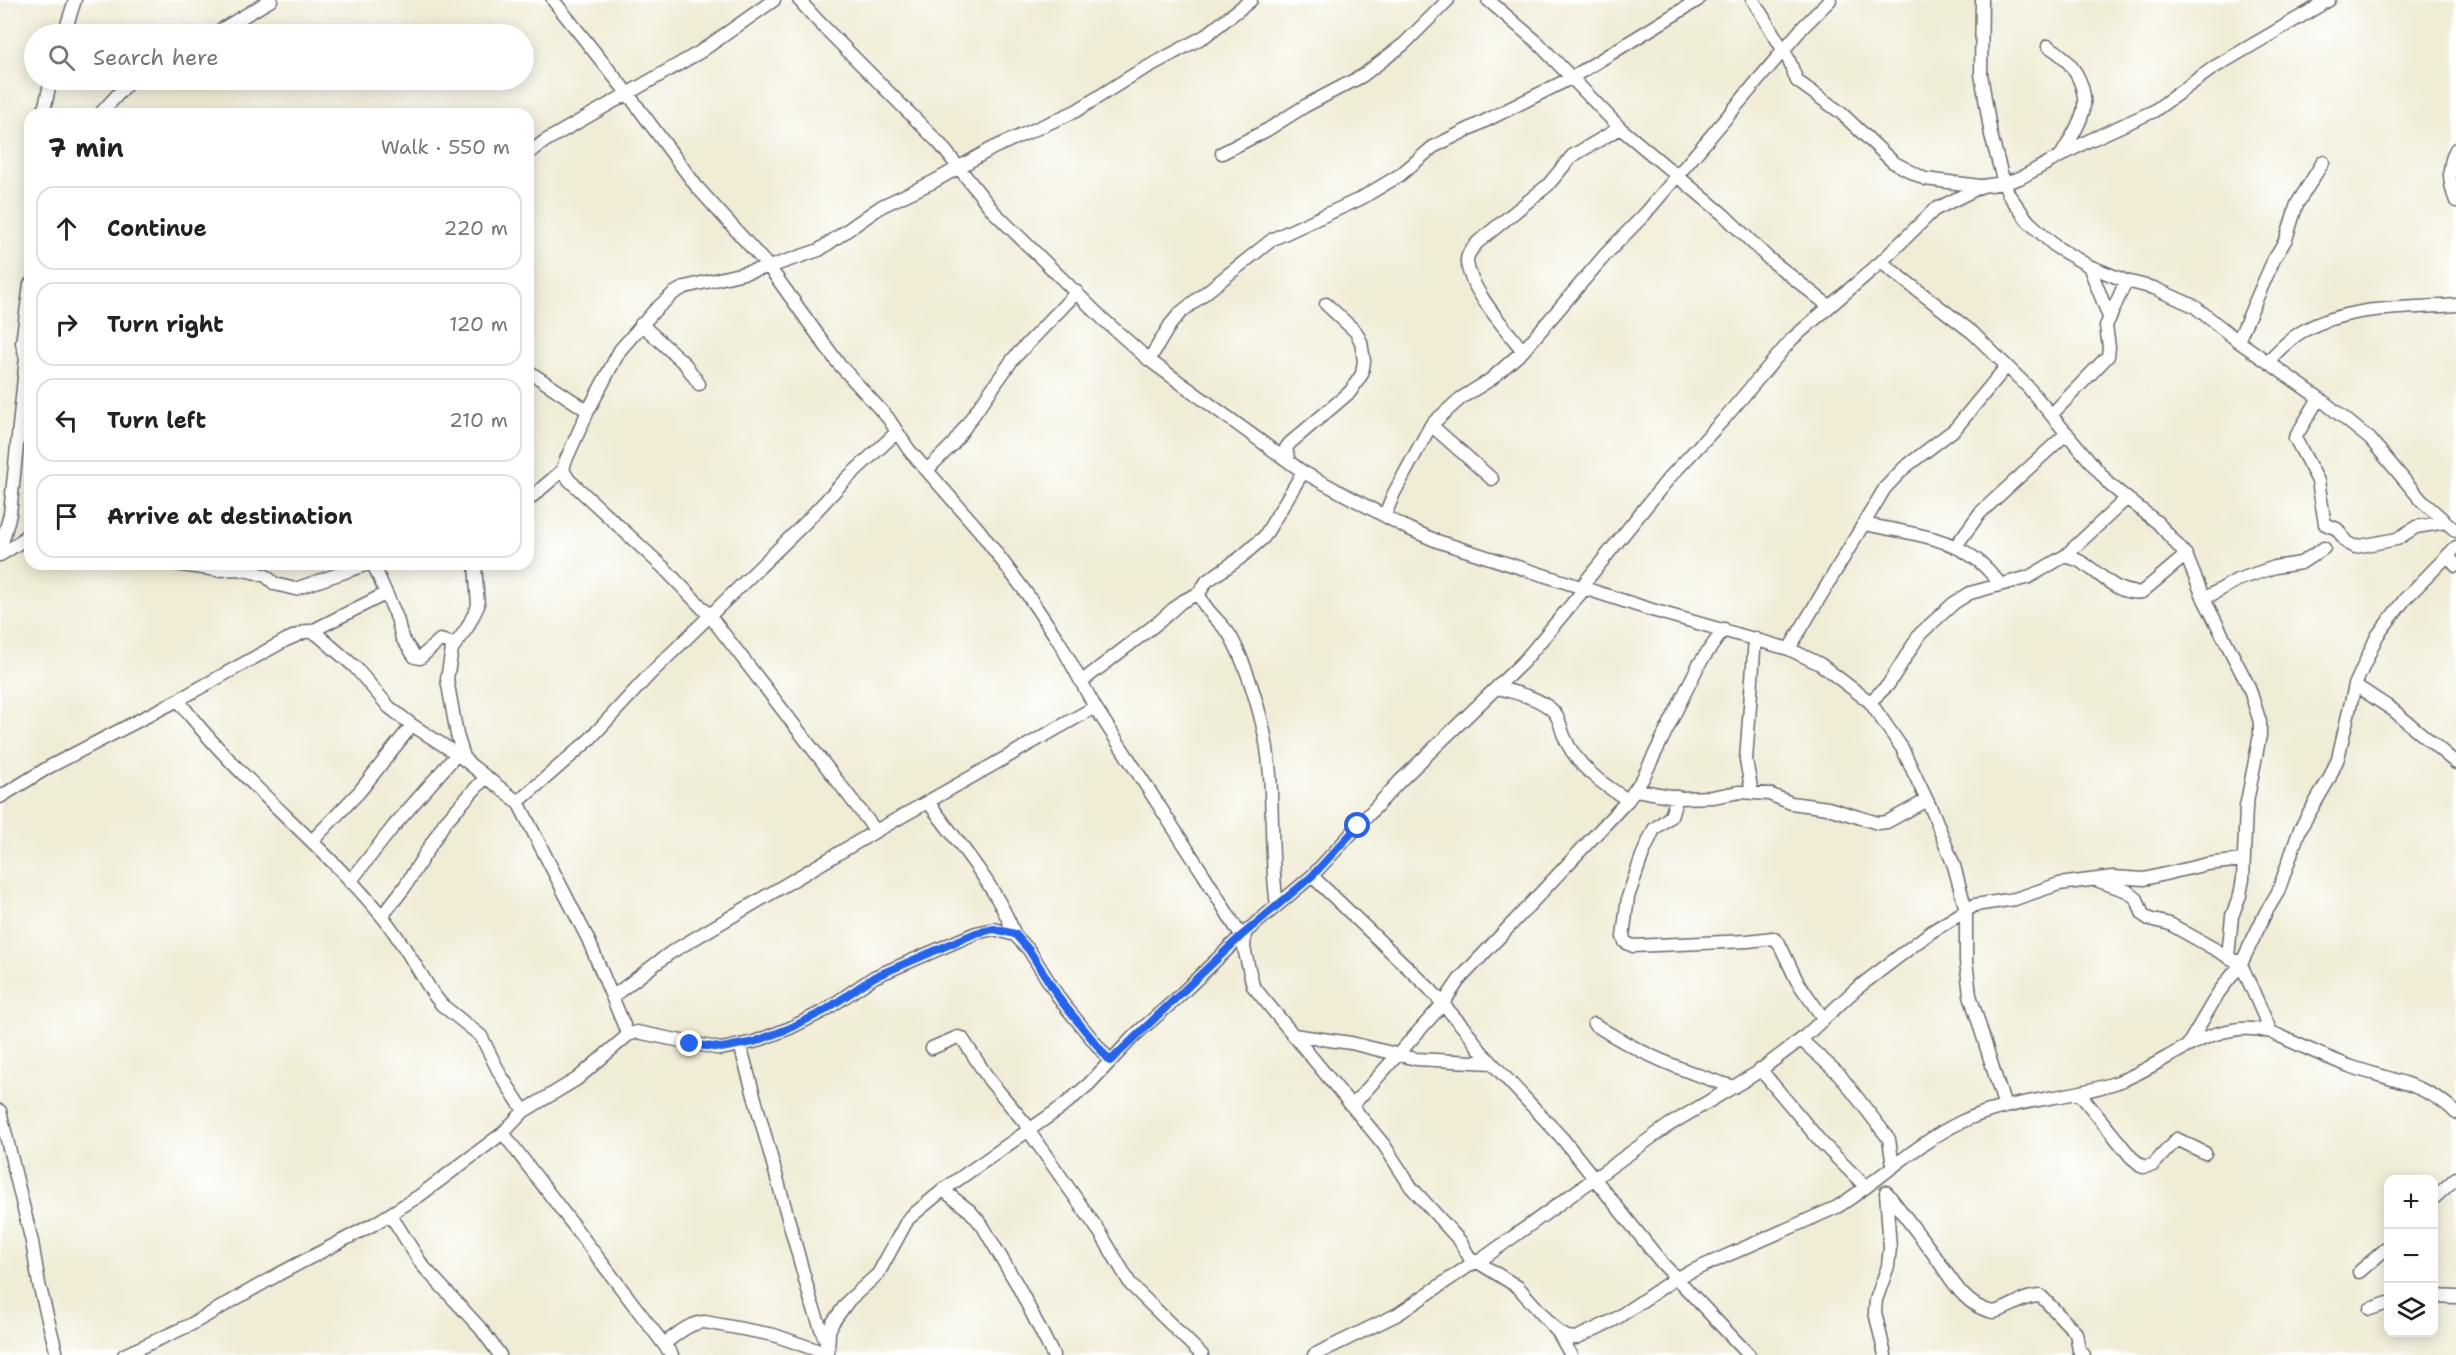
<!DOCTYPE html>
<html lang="en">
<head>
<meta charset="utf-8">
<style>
  :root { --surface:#fff; --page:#f2f2f2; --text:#222; --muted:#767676; --line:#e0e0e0 }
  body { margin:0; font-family:"Shantell Sans",sans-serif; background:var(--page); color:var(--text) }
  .controls { position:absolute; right:18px; bottom:18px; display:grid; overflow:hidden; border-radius:12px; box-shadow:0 3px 15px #0003 }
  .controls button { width:54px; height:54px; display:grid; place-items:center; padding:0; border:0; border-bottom:2px solid var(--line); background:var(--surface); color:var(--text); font:30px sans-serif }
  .stop { position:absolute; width:18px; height:18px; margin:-14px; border:4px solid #2563eb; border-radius:50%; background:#fff }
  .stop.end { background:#2563eb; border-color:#fff; box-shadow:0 2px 6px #0008 }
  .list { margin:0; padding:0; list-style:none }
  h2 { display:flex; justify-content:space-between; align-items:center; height:78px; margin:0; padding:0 24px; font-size:26px }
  h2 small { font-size:20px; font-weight:400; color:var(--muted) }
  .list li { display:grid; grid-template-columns:39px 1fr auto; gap:18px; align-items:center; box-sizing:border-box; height:84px; margin:0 12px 12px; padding:0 12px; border:2px solid var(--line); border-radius:18px }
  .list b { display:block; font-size:22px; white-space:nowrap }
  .list em { font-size:20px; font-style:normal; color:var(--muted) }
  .icon { flex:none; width:33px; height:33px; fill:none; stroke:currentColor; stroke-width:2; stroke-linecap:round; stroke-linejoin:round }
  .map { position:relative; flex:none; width:2456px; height:1355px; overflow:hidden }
  .search { position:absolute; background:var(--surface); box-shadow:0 3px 15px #0003; left:24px; top:24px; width:510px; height:66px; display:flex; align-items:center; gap:15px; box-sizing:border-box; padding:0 21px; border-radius:33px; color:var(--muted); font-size:22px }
  .panel { position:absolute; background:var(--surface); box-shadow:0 3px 15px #0003; left:24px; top:108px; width:510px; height:462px; border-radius:18px }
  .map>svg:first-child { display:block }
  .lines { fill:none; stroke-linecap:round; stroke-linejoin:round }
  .minor-casing { stroke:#6a6971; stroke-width:15 }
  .minor { stroke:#fff; stroke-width:12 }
  .route { stroke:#2563eb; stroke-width:8 }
</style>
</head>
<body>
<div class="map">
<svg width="2456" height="1355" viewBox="0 0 2456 1355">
  <rect width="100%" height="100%" fill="#fff"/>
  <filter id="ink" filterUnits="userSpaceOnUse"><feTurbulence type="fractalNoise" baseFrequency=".0167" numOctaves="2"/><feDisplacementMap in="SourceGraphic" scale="12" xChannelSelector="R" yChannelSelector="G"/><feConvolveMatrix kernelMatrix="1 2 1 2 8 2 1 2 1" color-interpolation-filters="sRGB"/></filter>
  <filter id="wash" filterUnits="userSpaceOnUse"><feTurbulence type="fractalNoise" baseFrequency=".008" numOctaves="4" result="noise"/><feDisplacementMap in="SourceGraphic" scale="24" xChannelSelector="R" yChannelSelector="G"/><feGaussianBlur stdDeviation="1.35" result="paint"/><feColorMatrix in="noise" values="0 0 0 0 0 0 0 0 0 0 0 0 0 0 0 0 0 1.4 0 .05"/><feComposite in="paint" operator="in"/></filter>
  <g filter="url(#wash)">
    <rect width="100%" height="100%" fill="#f0ecd5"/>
  </g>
  <g filter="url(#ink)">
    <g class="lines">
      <defs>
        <path id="minor" d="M 553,0 L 628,94 L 697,187 L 769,267 L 838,363 L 888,418 L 909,450 L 979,530 L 1027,594 L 1060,643 L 1095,707 L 1204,875 L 1241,936
          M 799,0 L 817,20 L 940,144 L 994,212 L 1104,320 L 1149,360 L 1303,472 L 1407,528 L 1437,541 L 1652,610 L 1789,649 L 1820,664 L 1870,702 L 1902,748 L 1934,815 L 1954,866 L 1966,910 L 1966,961 L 1970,995 L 2005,1107
          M 1488,0 L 1537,42 L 1620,128 L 1724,215 L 1768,258 L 1829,306
          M 1753,0 L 1788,58 L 1797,81 L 1840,112 L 1893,162 L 1925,179 L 1980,186
          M 1982,0 L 1981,74 L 1991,135 L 2004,183 L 2009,195 L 2028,221 L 2056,247 L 2089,266 L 2126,281 L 2154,288 L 2194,306 L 2238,341 L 2319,398 L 2370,439 L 2422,501 L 2456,531
          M 64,34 L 75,0
          M 214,34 L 271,0
          M 2048,46 C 2070,58 2089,85 2083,112 C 2079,127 2069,141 2062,154
          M 43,114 L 51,80
          M 100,114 L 131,80
          M 2456,149 C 2447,167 2449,183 2456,201
          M 1222,153 L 1267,130 L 1305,106 L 1362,76 L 1404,44 L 1448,0
          M 528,154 L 545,141 L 700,52 L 774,0
          M 1881,262 L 1973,333 L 2027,386 L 2110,485 L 2158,523 L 2186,555 L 2204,599 L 2249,687 L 2260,722 L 2260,735 L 2246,807 L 2243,879 L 2240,895 L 2232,916 L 2228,957
          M 2089,266 L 2109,317
          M 641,324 L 685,364 L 699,384
          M 2238,341 L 2274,259 L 2286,239 L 2297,204 L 2323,162
          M 1523,351 C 1506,329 1470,290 1467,262 C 1466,254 1473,248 1478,242 L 1548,185 L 1572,156 L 1620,128
          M 1149,360 L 1170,325 L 1180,313 L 1273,239 L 1360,199 L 1400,175 L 1433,147 L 1571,78 L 1698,0
          M 2268,361 C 2279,350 2290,338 2303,331 C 2349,305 2405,309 2456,305
          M 528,371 L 588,411
          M 2319,398 L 2295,438 L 2318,481 L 2325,524 L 2337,529 L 2346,542 L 2355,547 L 2397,539 L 2416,527 L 2446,522
          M 2052,414 L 2108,356 L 2109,347 L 2106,326 L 2126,281
          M 1431,425 L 1492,479
          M 1289,462 L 1286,448 L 1290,443 L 1350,392 L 1362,374 L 1364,361 L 1361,342 L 1356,332 L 1326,304
          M 927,470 L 953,444 L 1013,359 L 1077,292
          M 528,500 L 563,470
          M 1385,515 L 1394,493 L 1431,425 L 1461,398 L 1490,380 L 1523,351 L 1606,254 L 1645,214 L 1803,27 L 1830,0
          M 1865,524 C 1900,532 1943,535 1973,557 C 1984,564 1992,574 2000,584
          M 1955,547 L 1980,513 L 2067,433
          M 0,551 L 10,514 L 26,358 L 22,343 L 30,284
          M 0,555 C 12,548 23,542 30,530
          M 2448,555 L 2456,566
          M 2064,557 L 2126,499
          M 174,564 L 217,570 L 238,569 L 253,572 L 266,576 L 275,584 L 295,589 L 368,564
          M 373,564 L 397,618 L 402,638 L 415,657 L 420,658 L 440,640 L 454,644
          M 1582,586 L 1669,478 L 1724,419 L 1792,339 L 1881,262 L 1934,210 L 1982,186 L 2004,183 L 2020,178 L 2088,141 L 2154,111 L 2213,68 L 2329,0
          M 2204,599 L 2237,580 L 2275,567 L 2301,563 L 2324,548
          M 310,632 L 385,594
          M 1789,649 L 1885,488 L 1904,468 L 1955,429 L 2006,367
          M 1081,682 L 1160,621 L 1181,602 L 1199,593
          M 2355,685 L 2393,710 L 2456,763
          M 1498,688 C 1516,693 1539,697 1553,711 C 1560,718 1560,727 1564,736 C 1576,766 1602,784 1628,800
          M 178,700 C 237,779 318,839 381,915 C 401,939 417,969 434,995 L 442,1005 L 481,1036 L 500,1074 L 524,1111
          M 1870,702 L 1888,685 L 1920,634 L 1954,603 L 1970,593 L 2029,577 L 2063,557 C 2091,556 2109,597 2142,592 L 2186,555
          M 465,760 L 457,735 L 447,679 L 452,649 L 467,628 L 478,606 L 475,564
          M 1636,790 L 1681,798 L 1712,797 L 1740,792 L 1769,794 L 1791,803 L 1828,808 L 1878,823 L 1887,822 L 1927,800
          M 1752,793 L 1746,760 L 1755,638
          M 0,797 L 49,767 L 178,700 L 286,640 L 307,631 L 317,634 L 355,667 L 389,707 L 412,725 L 457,754 L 518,802 L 588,939 L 628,1035
          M 1677,797 L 1671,816 L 1654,829 L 1642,856 L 1628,897 L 1623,937 L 1625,942 L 1633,946 L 1748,941 L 1773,938 L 1779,943 L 1797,981 L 1823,1018
          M 518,802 L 589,740 L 650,674 L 804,524 L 844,481 L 896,433
          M 929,803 C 959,844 996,886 1015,935
          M 876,831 L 710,616 L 664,568 L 569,480 L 563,470 L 565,462 L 588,411 L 620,350 L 655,310 L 674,293 L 685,287 L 769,267 L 819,250 L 882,206 L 933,182 L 993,148 L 1076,111 L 1133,75 L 1205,36 L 1251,0
          M 312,841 L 360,791 L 412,725
          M 1312,876 L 1430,989 L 1469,1034 L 1480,1050 L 1562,1138 L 1662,1263 L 1749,1355
          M 2096,880 L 2127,891 L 2137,899 L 2143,915 L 2149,919 L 2170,924 L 2241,964 L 2271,1032
          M 350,882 L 393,827 L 457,754
          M 1277,905 C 1268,845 1277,783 1262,723 C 1255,695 1245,663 1231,637 C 1222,622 1203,610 1199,593 L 1207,581 L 1240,558 L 1264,537 L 1303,472
          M 382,916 L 404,888 L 445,822 L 485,778
          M 1245,932 L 1244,948 L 1253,986 L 1384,1145 L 1411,1187 L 1460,1241 L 1472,1262
          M 612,997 L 670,953 L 876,831 L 1095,707
          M 1594,1024 C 1638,1053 1684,1072 1734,1087
          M 1293,1035 L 1351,1043 L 1416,1059 L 1492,1063
          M 1801,1040 L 1839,1074 L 1889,1139 L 1893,1167
          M 2189,1043 L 2219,992 L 2241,964 L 2266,912 L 2278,892 L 2300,829 L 2329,779 L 2338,758 L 2355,685 L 2377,636 L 2405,599 L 2456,547
          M 740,1045 L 811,1301 L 827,1345
          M 932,1048 L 958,1037 L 962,1038 L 990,1081 L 1030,1129
          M 1760,1069 L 1821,1142 L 1866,1187
          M 2079,1093 L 2131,1157 L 2143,1167 L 2153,1165 L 2177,1139 L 2205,1153
          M 1352,1106 L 1442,1005 L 1459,980 L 1628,800 L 1643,778 L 1699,664 L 1724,629
          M 0,1111 L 32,1242 L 39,1284 L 57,1355
          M 1028,1130 L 1101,1234 L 1131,1285 L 1202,1355
          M 503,1133 L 672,1355
          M 943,1190 L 970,1211 L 982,1225 L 1018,1286 L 1053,1355
          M 1887,1193 C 1902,1212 1917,1232 1932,1252 C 1949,1274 1962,1306 1993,1312 C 2010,1309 2024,1295 2041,1296 L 2076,1333 L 2079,1350 L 2084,1355
          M 2434,1198 L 2456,1178
          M 390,1214 L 422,1265 L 481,1329 L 500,1355
          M 1478,1262 L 1669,1125 L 1755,1074 L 1803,1038 L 1856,989 L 1931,932 L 1975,905 L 2015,899 L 2059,884 L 2113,877 L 2144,879 L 2207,864 L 2243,860
          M 2359,1272 L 2388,1247
          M 2434,1296 L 2456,1297
          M 2370,1309 L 2388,1303
          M 1558,1332 L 1571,1355
          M 664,1344 C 676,1335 690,1322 705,1322 L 774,1335 L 828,1354
          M 124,1355 L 190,1325 L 279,1274 L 374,1224 L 419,1196 L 503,1133 L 524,1111 L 577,1079 L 628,1035 L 637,1032 L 721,1049 L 754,1042 L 790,1028 L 824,1011 L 874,977 L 976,933 L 994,929 L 1015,935 L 1029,950 L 1061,1001 L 1110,1061
          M 828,1355 L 829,1331 L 833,1322 L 849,1300 L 878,1274 L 908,1219 L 943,1190 L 1062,1107 L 1089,1084 L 1135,1035 L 1175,1000 L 1241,936 L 1312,876 L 1399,782 L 1524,661 L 1586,587
          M 1314,1355 L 1398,1314 L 1476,1261 L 1518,1287 L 1557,1331 L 1567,1337 L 1576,1338 L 1614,1320 L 1676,1278 L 1837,1207 C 1879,1181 1915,1144 1961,1122 C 2009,1099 2064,1100 2115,1083 C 2166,1066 2212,1015 2271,1032 C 2297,1044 2324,1057 2352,1067 C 2387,1079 2430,1085 2456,1113
          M 1885,1355 L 1875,1312 L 1876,1300 L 1888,1266 L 1890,1248 L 1886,1192"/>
      </defs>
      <use href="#minor" class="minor-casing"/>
      <use href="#minor" class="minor"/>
    </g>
  </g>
  <g class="lines" filter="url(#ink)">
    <path class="route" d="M 690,1044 L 721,1048 L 754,1042 L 790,1028 L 824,1011 L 874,977 L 976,933 L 994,929 L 1015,934 L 1029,950 L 1061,1001 L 1110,1061 L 1241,936 L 1312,876 L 1358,826"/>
  </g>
</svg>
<div class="controls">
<button>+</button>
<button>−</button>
<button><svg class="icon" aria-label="layers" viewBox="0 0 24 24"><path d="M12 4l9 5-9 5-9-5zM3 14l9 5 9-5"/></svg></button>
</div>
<div class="stop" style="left:1358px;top:826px"></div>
<div class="stop end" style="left:690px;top:1044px"></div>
<div class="search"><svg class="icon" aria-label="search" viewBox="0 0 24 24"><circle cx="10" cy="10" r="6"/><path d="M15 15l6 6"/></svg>Search here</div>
<section class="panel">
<h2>7 min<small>Walk · 550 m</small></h2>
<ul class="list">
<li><svg class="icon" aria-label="ahead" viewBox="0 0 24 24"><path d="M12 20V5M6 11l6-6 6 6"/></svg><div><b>Continue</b></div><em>220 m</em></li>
<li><svg class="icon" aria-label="right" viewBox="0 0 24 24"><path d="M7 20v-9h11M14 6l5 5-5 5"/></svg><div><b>Turn right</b></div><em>120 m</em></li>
<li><svg class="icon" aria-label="left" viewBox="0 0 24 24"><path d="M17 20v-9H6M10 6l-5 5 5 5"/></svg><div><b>Turn left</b></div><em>210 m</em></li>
<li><svg class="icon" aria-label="arrive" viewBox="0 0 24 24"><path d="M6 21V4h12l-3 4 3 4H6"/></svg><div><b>Arrive at destination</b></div></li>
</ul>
</section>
</div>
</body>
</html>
